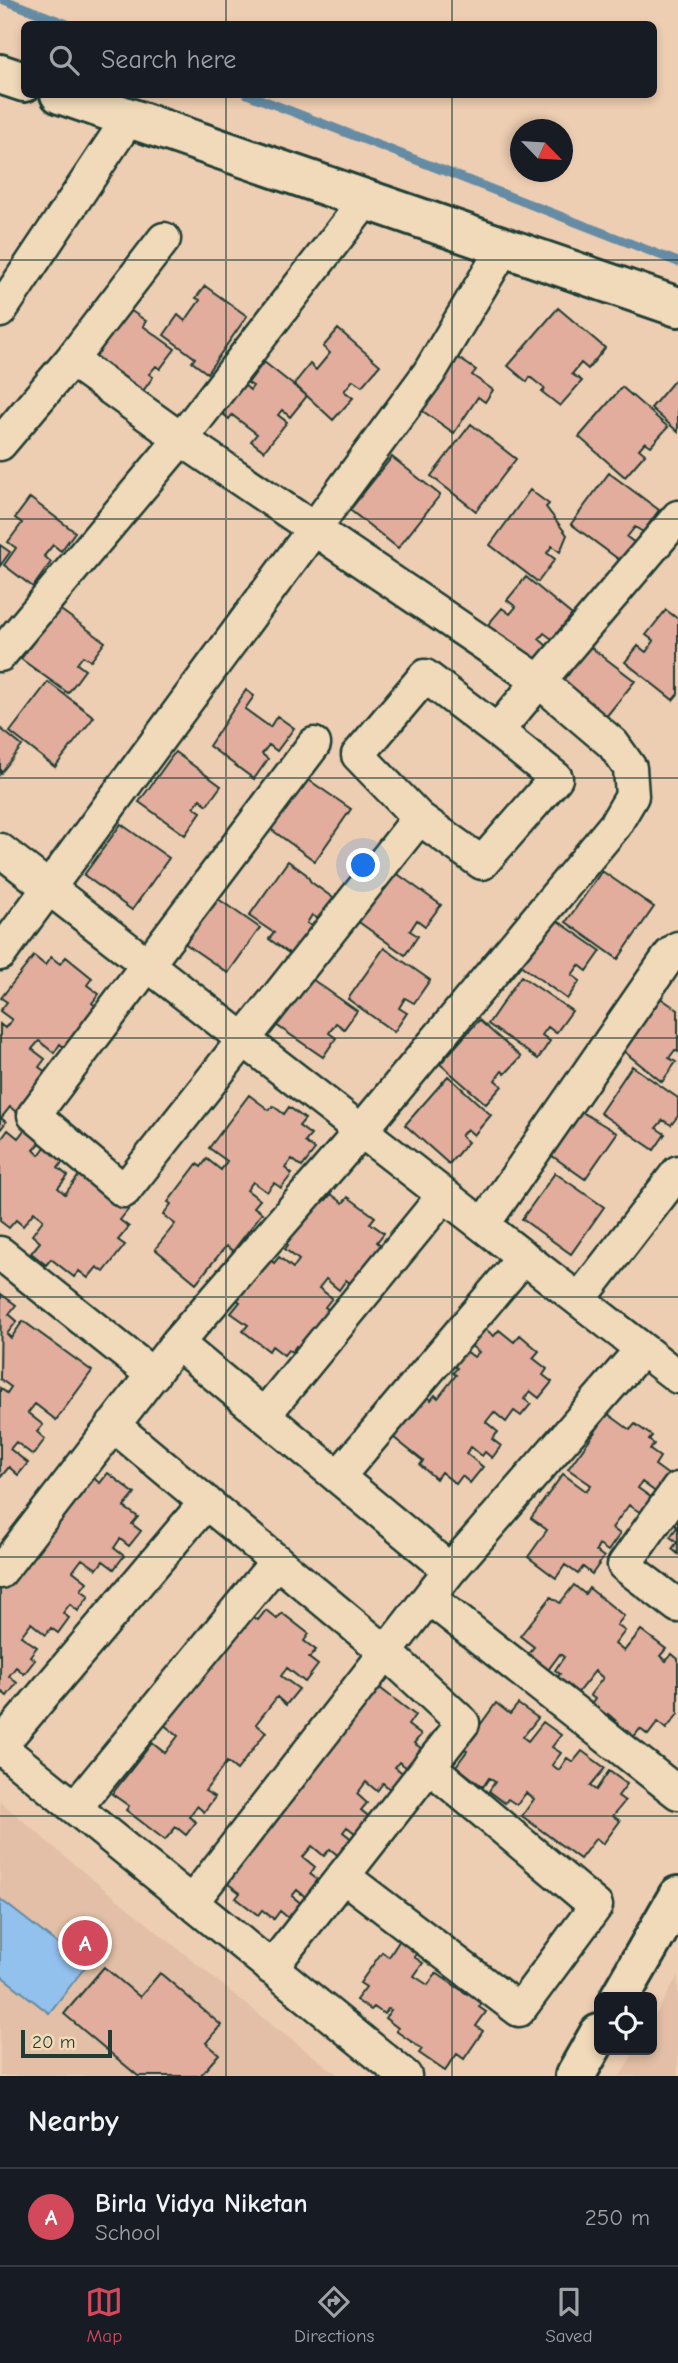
<!DOCTYPE html>
<html lang="en">
<head>
<meta charset="utf-8">
<style>
  :root { --surface:#171b24; --page:#242831; --text:#f1f3f6; --muted:#9ea1a6; --line:#363941; --accent:#d1495b }
  body { margin:0; font-family:"Comic Neue",sans-serif; background:var(--page); color:var(--text) }
  .controls { position:absolute; right:21px; bottom:21px; display:grid; overflow:hidden; border-radius:10px; box-shadow:0 4px 10px #0003 }
  .controls button { width:63px; height:63px; display:grid; place-items:center; padding:0; border:0; border-bottom:2px solid var(--line); background:var(--surface); color:var(--text); font:35px sans-serif }
  .compass { position:absolute; left:510px; top:119px; width:63px; height:63px; border-radius:50%; background:var(--surface); box-shadow:0 4px 10px #0003; rotate:115deg }
  .scale { position:absolute; left:21px; bottom:18px; width:91px; box-sizing:border-box; padding-left:7px; border:4px solid #1f3d34; border-top:0; font-size:19px; line-height:24px; white-space:nowrap; color:#1f3d34; -webkit-text-stroke:5px #f0dab9; paint-order:stroke }
  .you { position:absolute; left:364px; top:866px; width:24px; height:24px; margin:-18px; border:5px solid #fff; border-radius:50%; background:#1a73e8; box-shadow:0 0 0 10px #1a73e833 }
  .badge { display:grid; place-items:center; width:46px; height:46px; border-radius:50%; background:var(--accent); color:#fff; font-size:23px; font-weight:700 }
  .pin { position:absolute; translate:-50% -50%; border:4px solid #fff; box-shadow:0 2px 7px #0006 }
  .list { margin:0; padding:0; list-style:none }
  h2 { display:flex; justify-content:space-between; align-items:center; height:91px; margin:0; padding:0 28px; font-size:30px }
  h2 small { font-size:23px; font-weight:400; color:var(--muted) }
  .list li { display:grid; grid-template-columns:46px 1fr auto; gap:21px; align-items:center; box-sizing:border-box; height:98px; padding:0 28px; border-top:2px solid var(--line) }
  .list b { display:block; font-size:26px; white-space:nowrap }
  .list p { margin:0; font-size:23px; white-space:nowrap; color:var(--muted) }
  .list em { font-size:23px; font-style:normal; color:var(--muted) }
  .icon { flex:none; width:38px; height:38px; fill:none; stroke:currentColor; stroke-width:2; stroke-linecap:round; stroke-linejoin:round }
  .map { position:relative; flex:none; width:678px; height:2076px; overflow:hidden }
  .search { position:absolute; background:var(--surface); box-shadow:0 4px 10px #0003; left:21px; right:21px; top:21px; height:77px; display:flex; align-items:center; gap:18px; box-sizing:border-box; padding:0 24px; border-radius:10px; color:var(--muted); font-size:26px }
  .sheet { height:189px; background:var(--surface) }
  nav { display:flex; justify-content:space-around; align-items:center; box-sizing:border-box; height:98px; border-top:2px solid var(--line); background:var(--surface); font-size:19px; color:var(--muted) }
  nav a { display:grid; justify-items:center; gap:4px }
  nav .on { color:var(--accent) }
  .map>svg:first-child { display:block }
  .built { fill:#e2bfa6 }
  .water { fill:#93c1ee; stroke:#658ca4; stroke-width:2 }
  .lines { fill:none; stroke-linecap:round; stroke-linejoin:round }
  .stream { stroke:#658ca4; stroke-width:9 }
  .building { fill:#e2ad9c; stroke:#1f3d34; stroke-width:2 }
  .street-casing { stroke:#1f3d34; stroke-width:37 }
  .secondary-casing { stroke:#1f3d34; stroke-width:44 }
  .street { stroke:#f0dab9; stroke-width:32 }
  .secondary { stroke:#f0dab9; stroke-width:38 }
  .grid { fill:none; stroke:#1f3d34; stroke-width:2; stroke-opacity:0.55 }
</style>
</head>
<body>
<div class="map">
<svg width="678" height="2076" viewBox="0 0 678 2076">
  <rect width="100%" height="100%" fill="#eeceb2"/>
  <filter id="ink" filterUnits="userSpaceOnUse"><feTurbulence type="fractalNoise" baseFrequency=".0143" numOctaves="2"/><feDisplacementMap in="SourceGraphic" scale="14" xChannelSelector="R" yChannelSelector="G"/><feConvolveMatrix kernelMatrix="1 2 1 2 8 2 1 2 1" color-interpolation-filters="sRGB"/></filter>
  <g filter="url(#ink)">
    <path class="built" d="M 0,1801 L 70,1861 L 272,2025 L 340,2076 L 0,2076 Z
      M 678,1976 L 678,2076 L 620,2076 L 635,2050 L 652,2050 L 652,2021 Z"/>
    <path class="water" d="M 0,1899 L 86,1966 L 49,2013 L 0,1975 Z"/>
    <g class="lines">
      <path class="stream" d="M 4,0 L 67,24
        M 247,94 L 678,262"/>
    </g>
    <path class="building" d="M 205,286 L 247,316 L 207,373 L 192,362 L 195,358 L 164,335 L 178,315 L 185,321 L 200,300 L 196,298 Z
      M 127,308 L 146,321 L 143,326 L 175,349 L 160,369 L 156,366 L 149,374 L 153,377 L 138,398 L 88,363 Z
      M 558,308 L 605,348 L 588,369 L 581,363 L 572,374 L 582,381 L 560,406 L 542,392 L 545,389 L 530,377 L 527,382 L 508,366 Z
      M 338,329 L 380,365 L 362,386 L 353,380 L 344,391 L 353,398 L 333,420 L 294,384 L 310,364 L 316,370 L 330,353 L 323,347 Z
      M 454,355 L 476,370 L 472,375 L 493,390 L 485,402 L 478,397 L 454,433 L 417,407 Z
      M 264,362 L 307,396 L 290,417 L 282,410 L 278,415 L 287,422 L 264,451 L 251,441 L 257,434 L 232,415 L 229,419 L 222,413 L 244,385 L 250,390 L 253,386 L 248,383 Z
      M 678,376 L 678,432 L 651,408 Z
      M 622,387 L 668,427 L 651,446 L 645,442 L 639,449 L 645,454 L 625,477 L 579,437 Z
      M 471,424 L 516,459 L 476,511 L 431,476 Z
      M 392,457 L 440,495 L 398,548 L 350,510 Z
      M 609,473 L 659,510 L 643,532 L 635,527 L 627,537 L 635,543 L 621,561 L 571,524 Z
      M 530,490 L 549,504 L 546,507 L 567,535 L 560,552 L 552,546 L 547,553 L 555,559 L 538,582 L 490,545 Z
      M 30,498 L 75,532 L 61,551 L 53,545 L 44,556 L 51,562 L 33,587 L 4,565 L 16,548 L 8,542 L 22,523 L 15,518 Z
      M 0,545 L 10,552 L 0,566 Z
      M 526,577 L 572,615 L 552,639 L 544,633 L 539,639 L 547,646 L 531,666 L 485,628 L 502,608 L 510,614 L 516,607 L 507,600 Z
      M 58,608 L 105,642 L 91,661 L 83,656 L 77,664 L 85,670 L 68,693 L 21,659 Z
      M 666,610 L 678,619 L 678,694 L 673,700 L 625,662 L 638,646 L 646,652 L 654,641 L 646,635 Z
      M 584,642 L 635,681 L 601,723 L 553,685 L 561,670 L 568,675 L 575,665 L 569,661 Z
      M 48,682 L 94,717 L 55,767 L 10,732 Z
      M 246,690 L 254,696 L 245,709 L 270,727 L 277,716 L 294,728 L 277,751 L 269,745 L 262,754 L 268,759 L 254,779 L 209,746 Z
      M 0,728 L 22,746 L 0,774 Z
      M 175,752 L 221,786 L 207,805 L 200,799 L 194,807 L 201,812 L 185,835 L 139,802 Z
      M 300,774 L 351,809 L 315,861 L 265,825 Z
      M 121,824 L 169,858 L 132,910 L 84,875 Z
      M 288,861 L 306,874 L 311,882 L 336,900 L 321,921 L 312,915 L 307,923 L 316,929 L 296,958 L 269,939 L 274,933 L 249,916 Z
      M 392,870 L 441,905 L 425,926 L 417,920 L 410,931 L 418,936 L 405,955 L 356,920 Z
      M 602,871 L 654,907 L 618,959 L 566,922 Z
      M 211,894 L 260,928 L 228,973 L 180,940 Z
      M 552,917 L 601,951 L 587,971 L 579,965 L 572,975 L 580,981 L 567,999 L 519,964 Z
      M 384,948 L 430,980 L 414,1003 L 405,998 L 399,1008 L 407,1013 L 394,1032 L 348,999 Z
      M 34,956 L 45,965 L 51,957 L 60,964 L 66,957 L 92,978 L 87,985 L 99,994 L 92,1003 L 102,1011 L 70,1052 L 60,1044 L 54,1053 L 39,1041 L 32,1049 L 45,1059 L 39,1067 L 51,1076 L 20,1115 L 10,1107 L 1,1118 L 6,1122 L 0,1130 L 0,1024 L 5,1028 L 12,1020 L 0,1011 L 7,1002 L 1,998 Z
      M 521,976 L 572,1011 L 556,1033 L 548,1027 L 542,1035 L 550,1041 L 538,1059 L 488,1024 Z
      M 309,977 L 357,1011 L 344,1029 L 336,1023 L 329,1033 L 336,1038 L 323,1057 L 276,1025 Z
      M 650,991 L 678,1010 L 678,1052 L 675,1050 L 669,1058 L 676,1062 L 662,1082 L 616,1045 Z
      M 479,1020 L 521,1057 L 505,1074 L 502,1071 L 495,1080 L 502,1086 L 486,1104 L 440,1064 Z
      M 632,1066 L 678,1098 L 678,1116 L 671,1125 L 663,1120 L 656,1128 L 665,1134 L 654,1150 L 600,1113 Z
      M 448,1076 L 491,1115 L 474,1135 L 467,1129 L 461,1136 L 468,1142 L 449,1164 L 405,1125 Z
      M 249,1095 L 269,1110 L 273,1106 L 284,1114 L 289,1107 L 305,1119 L 299,1126 L 311,1135 L 305,1142 L 315,1150 L 302,1167 L 292,1159 L 285,1168 L 292,1174 L 281,1188 L 274,1183 L 267,1192 L 253,1182 L 247,1190 L 260,1200 L 254,1207 L 262,1213 L 233,1251 L 226,1246 L 196,1283 L 155,1249 L 175,1224 L 163,1215 L 171,1204 L 168,1202 L 197,1164 L 201,1167 L 207,1159 L 221,1170 L 227,1161 L 209,1148 Z
      M 580,1111 L 617,1133 L 585,1179 L 548,1153 Z
      M 25,1129 L 41,1142 L 34,1150 L 39,1155 L 46,1146 L 64,1160 L 58,1168 L 68,1176 L 58,1188 L 65,1194 L 80,1174 L 128,1210 L 120,1220 L 129,1227 L 118,1240 L 125,1245 L 104,1272 L 97,1267 L 88,1278 L 79,1271 L 74,1277 L 51,1259 L 46,1265 L 31,1253 L 40,1242 L 32,1235 L 43,1220 L 34,1212 L 23,1226 L 16,1220 L 9,1228 L 0,1221 L 0,1141 L 8,1130 L 18,1138 Z
      M 555,1173 L 604,1207 L 571,1254 L 522,1219 Z
      M 317,1193 L 326,1200 L 331,1194 L 343,1203 L 348,1197 L 375,1217 L 370,1223 L 384,1233 L 377,1242 L 386,1249 L 356,1288 L 346,1280 L 339,1290 L 326,1279 L 319,1288 L 332,1298 L 325,1307 L 334,1314 L 304,1352 L 296,1346 L 292,1352 L 288,1350 L 284,1355 L 272,1346 L 269,1351 L 243,1331 L 248,1325 L 231,1313 L 240,1302 L 236,1299 L 268,1258 L 274,1263 L 279,1257 L 293,1268 L 299,1260 L 285,1249 L 288,1245 L 282,1239 Z
      M 1,1294 L 16,1305 L 9,1314 L 17,1321 L 7,1334 L 11,1338 L 23,1321 L 92,1371 L 56,1420 L 35,1404 L 28,1413 L 43,1425 L 37,1432 L 45,1439 L 33,1455 L 16,1442 L 10,1449 L 28,1463 L 18,1475 L 9,1467 L 0,1478 L 0,1388 L 7,1393 L 11,1387 L 0,1379 Z
      M 469,1328 L 479,1335 L 484,1328 L 494,1336 L 499,1330 L 514,1342 L 520,1335 L 539,1351 L 533,1358 L 547,1369 L 543,1375 L 552,1382 L 539,1398 L 530,1391 L 524,1399 L 531,1404 L 521,1416 L 514,1411 L 506,1422 L 494,1412 L 486,1422 L 498,1432 L 492,1439 L 501,1446 L 492,1458 L 485,1452 L 482,1456 L 471,1447 L 466,1453 L 483,1467 L 470,1483 L 462,1476 L 456,1484 L 441,1472 L 436,1479 L 420,1465 L 423,1461 L 388,1433 L 421,1392 L 431,1400 L 435,1395 L 438,1398 L 456,1375 L 453,1373 L 457,1368 L 454,1366 L 466,1351 L 474,1357 L 479,1352 L 461,1338 Z
      M 608,1414 L 630,1430 L 635,1424 L 652,1436 L 649,1440 L 654,1444 L 650,1450 L 660,1457 L 655,1465 L 670,1476 L 657,1493 L 642,1482 L 638,1488 L 652,1498 L 641,1513 L 629,1505 L 612,1528 L 620,1534 L 608,1551 L 599,1545 L 596,1551 L 604,1557 L 592,1574 L 583,1567 L 578,1574 L 565,1565 L 556,1578 L 528,1557 L 547,1530 L 531,1518 L 563,1474 L 586,1491 L 591,1485 L 568,1469 Z
      M 108,1473 L 135,1494 L 124,1507 L 138,1517 L 132,1524 L 141,1531 L 129,1546 L 120,1539 L 114,1548 L 124,1556 L 114,1569 L 103,1561 L 97,1569 L 82,1559 L 73,1571 L 87,1582 L 81,1590 L 89,1596 L 78,1611 L 70,1604 L 63,1613 L 69,1618 L 58,1633 L 51,1628 L 46,1635 L 31,1623 L 21,1636 L 37,1647 L 30,1656 L 35,1660 L 24,1674 L 16,1667 L 9,1676 L 17,1683 L 7,1696 L 2,1692 L 0,1695 L 0,1576 L 58,1501 L 68,1510 L 75,1501 L 64,1493 L 92,1477 L 100,1483 Z
      M 678,1512 L 678,1554 L 672,1549 L 677,1542 L 670,1537 L 677,1527 L 671,1522 Z
      M 574,1585 L 585,1594 L 589,1588 L 624,1616 L 617,1625 L 625,1631 L 615,1644 L 624,1651 L 641,1630 L 666,1649 L 660,1656 L 666,1661 L 672,1654 L 678,1659 L 678,1714 L 666,1729 L 658,1722 L 648,1735 L 640,1729 L 632,1739 L 613,1725 L 616,1721 L 608,1714 L 606,1717 L 591,1705 L 595,1699 L 590,1695 L 603,1678 L 595,1671 L 571,1701 L 551,1685 L 560,1674 L 555,1670 L 564,1657 L 560,1654 L 548,1670 L 528,1654 L 534,1647 L 520,1636 L 551,1597 L 560,1603 Z
      M 266,1610 L 277,1619 L 282,1613 L 309,1634 L 304,1641 L 316,1650 L 309,1658 L 318,1665 L 305,1682 L 287,1668 L 281,1676 L 299,1689 L 286,1705 L 277,1697 L 256,1724 L 266,1732 L 237,1770 L 227,1762 L 205,1791 L 215,1797 L 204,1812 L 197,1806 L 189,1817 L 196,1822 L 186,1835 L 176,1827 L 165,1840 L 126,1810 L 129,1806 L 112,1794 L 152,1743 L 165,1753 L 178,1736 L 163,1724 L 249,1613 L 258,1620 Z
      M 376,1685 L 415,1715 L 408,1725 L 421,1735 L 414,1743 L 425,1751 L 410,1770 L 399,1762 L 395,1767 L 405,1775 L 392,1791 L 383,1783 L 377,1791 L 366,1782 L 357,1794 L 367,1803 L 361,1810 L 372,1819 L 359,1836 L 347,1827 L 343,1832 L 354,1841 L 341,1858 L 330,1849 L 324,1856 L 312,1846 L 303,1857 L 315,1867 L 310,1874 L 322,1883 L 309,1900 L 297,1890 L 292,1896 L 303,1905 L 291,1920 L 280,1911 L 274,1919 L 262,1910 L 258,1915 L 236,1898 L 240,1893 L 219,1877 Z
      M 496,1703 L 510,1714 L 518,1704 L 538,1718 L 523,1737 L 528,1741 L 543,1722 L 561,1735 L 552,1747 L 561,1753 L 552,1765 L 559,1770 L 567,1758 L 573,1762 L 582,1751 L 605,1768 L 590,1786 L 596,1790 L 609,1771 L 627,1784 L 618,1796 L 625,1801 L 613,1816 L 620,1821 L 603,1844 L 596,1838 L 580,1859 L 522,1816 L 534,1799 L 526,1793 L 517,1805 L 508,1799 L 505,1803 L 489,1791 L 495,1782 L 489,1778 L 483,1787 L 456,1766 L 467,1751 L 463,1749 Z
      M 403,1935 L 421,1947 L 414,1957 L 423,1963 L 414,1976 L 428,1985 L 436,1973 L 467,1994 L 472,1988 L 486,1998 L 479,2007 L 486,2012 L 476,2026 L 483,2031 L 464,2059 L 457,2054 L 445,2071 L 419,2053 L 422,2049 L 396,2031 L 398,2028 L 385,2018 L 391,2010 L 388,2009 L 384,2014 L 374,2007 L 371,2010 L 356,2000 L 366,1987 L 360,1983 L 382,1952 L 389,1957 Z
      M 104,1967 L 140,1997 L 160,1973 L 221,2025 L 206,2043 L 219,2054 L 200,2076 L 138,2076 L 64,2014 Z"/>
    <g class="lines">
      <defs>
        <path id="street" d="M 0,311 L 129,118
          M 0,444 L 71,360 L 164,239
          M 0,655 L 181,439 L 366,200
          M 314,744 L 34,1115 L 124,1191 L 419,818 L 482,863 L 556,778 L 497,731 L 678,517
          M 419,818 L 358,755 L 425,676 L 497,731
          M 0,850 L 678,1377
          M 0,954 L 429,373 L 504,247
          M 483,1225 L 670,955 L 678,948
          M 0,1253 L 153,1375
          M 579,1300 L 678,1172
          M 177,1343 L 450,1570
          M 264,1415 L 444,1195
          M 113,1425 L 386,1652 L 463,1723 L 271,1968
          M 338,1477 L 524,1257
          M 678,1489 L 624,1565 L 678,1606
          M 0,1572 L 177,1343 L 361,1131 L 615,825 L 632,796 L 630,768 L 613,744 L 539,681 L 181,439 L 71,360
          M 429,1598 L 678,1793
          M 0,1746 L 206,1502
          M 0,1747 L 405,2076
          M 75,1808 L 277,1561
          M 343,1876 L 519,2010 L 596,1906 L 429,1766
          M 191,1903 L 450,1570 L 642,1349"/>
        <path id="secondary" d="M 0,74 L 24,82
          M 60,94 L 678,307
          M 620,1997 L 678,1896
          M 575,2076 L 599,2034"/>
      </defs>
      <use href="#street" class="street-casing"/>
      <use href="#secondary" class="secondary-casing"/>
      <use href="#street" class="street"/>
      <use href="#secondary" class="secondary"/>
    </g>
  </g>
  <path class="grid" d="M 226,0 L 226,24M 452,0 L 452,24M 226,94 L 226,2076M 452,94 L 452,2076M 0,260 L 678,260M 0,519 L 678,519M 0,778 L 678,778M 0,1038 L 678,1038M 0,1297 L 678,1297M 0,1557 L 678,1557M 0,1816 L 678,1816"/>
</svg>
<div class="controls">
<button><svg class="icon" aria-label="locate" viewBox="0 0 24 24"><circle cx="12" cy="12" r="6"/><path d="M12 2v4M12 18v4M2 12h4M18 12h4"/></svg></button>
</div>
<svg class="compass" viewBox="-18 -18 36 36"><path d="M0-13l5 13h-10z" fill="#e53935"/><path d="M0 13l5-13h-10z" fill="#9ea1a6"/></svg>
<div class="scale">20 m</div>
<div class="you"></div>
<div class="pin badge" style="left:85px;top:1943px">A</div>
<div class="search"><svg class="icon" aria-label="search" viewBox="0 0 24 24"><circle cx="10" cy="10" r="6"/><path d="M15 15l6 6"/></svg>Search here</div>
</div>
<section class="sheet">
<h2>Nearby<small></small></h2>
<ul class="list">
<li><span class="badge">A</span><div><b>Birla Vidya Niketan</b><p>School</p></div><em>250 m</em></li>
</ul>
</section>
<nav>
<a class="on"><svg class="icon" aria-label="map" viewBox="0 0 24 24"><path d="M3 6l6-2 6 2 6-2v14l-6 2-6-2-6 2zM9 4v14M15 6v14"/></svg>Map</a>
<a><svg class="icon" aria-label="directions" viewBox="0 0 24 24"><path d="M12 3l9 9-9 9-9-9zM9 14v-3h6M13 9l2 2-2 2"/></svg>Directions</a>
<a><svg class="icon" aria-label="saved" viewBox="0 0 24 24"><path d="M7 4h10v16l-5-4-5 4z"/></svg>Saved</a>
</nav>
</body>
</html>
